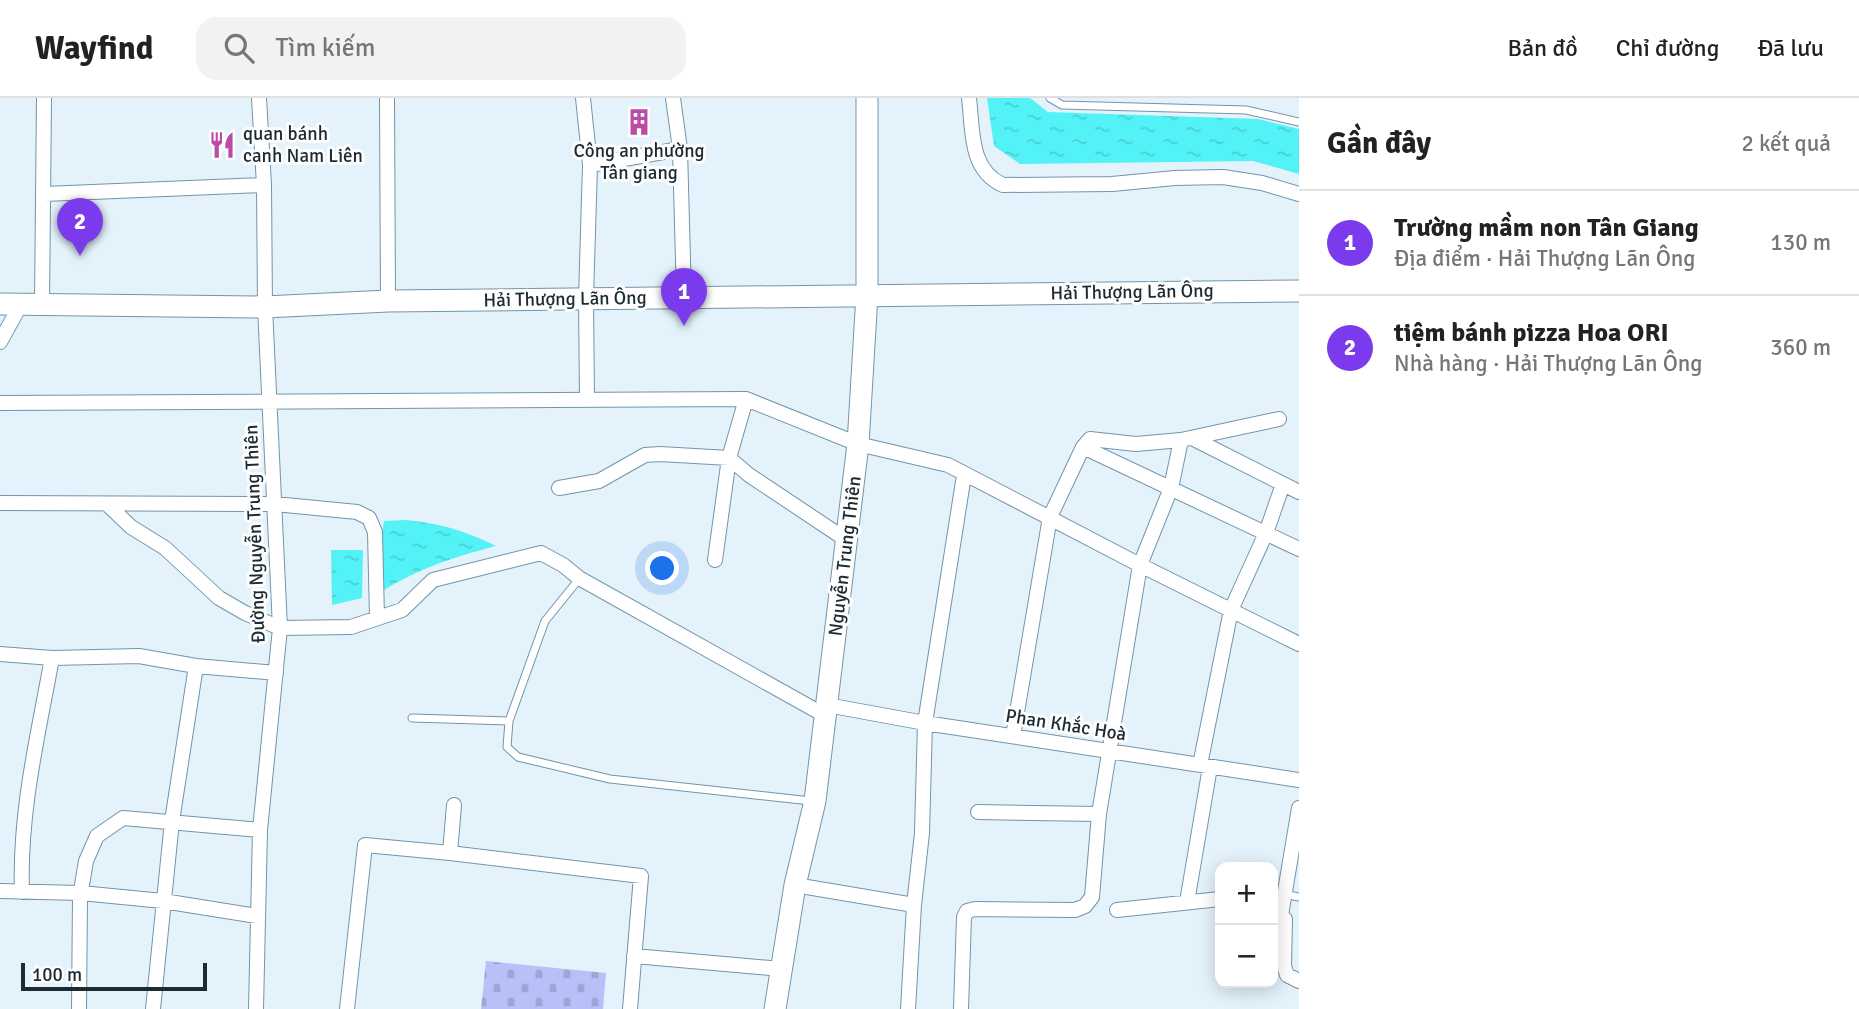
<!DOCTYPE html>
<html lang="vi">
<head>
<meta charset="utf-8">
<style>
  :root { --surface:#fff; --page:#f2f2f2; --text:#222; --muted:#767676; --line:#e0e0e0; --accent:#7c3aed }
  body { margin:0; font-family:Signika,sans-serif; background:var(--page); color:var(--text) }
  .controls { position:absolute; right:21px; bottom:21px; display:grid; overflow:hidden; border-radius:14px; box-shadow:0 4px 18px #0003 }
  .controls button { width:63px; height:63px; display:grid; place-items:center; padding:0; border:0; border-bottom:2px solid var(--line); background:var(--surface); color:var(--text); font:35px sans-serif }
  .scale { position:absolute; left:21px; bottom:18px; width:186px; box-sizing:border-box; padding-left:7px; border:4px solid #1c2a32; border-top:0; font-size:19px; line-height:24px; white-space:nowrap; color:#1c2a32; -webkit-text-stroke:5px #fdfdfd; paint-order:stroke }
  .you { position:absolute; left:663px; top:471px; width:24px; height:24px; margin:-18px; border:5px solid #fff; border-radius:50%; background:#1a73e8; box-shadow:0 0 0 10px #1a73e833 }
  .badge { display:grid; place-items:center; width:46px; height:46px; border-radius:50%; background:var(--accent); color:#fff; font-size:23px; font-weight:700 }
  .pin { position:absolute; translate:-50% -58px; filter:drop-shadow(0 2px 4px #0008) }
  .pin::after { content:''; position:absolute; top:37px; width:24px; height:21px; background:inherit; clip-path:polygon(0 0,100% 0,50% 100%) }
  .list { margin:0; padding:0; list-style:none }
  h2 { display:flex; justify-content:space-between; align-items:center; height:91px; margin:0; padding:0 28px; font-size:30px }
  h2 small { font-size:23px; font-weight:400; color:var(--muted) }
  .list li { display:grid; grid-template-columns:46px 1fr auto; gap:21px; align-items:center; box-sizing:border-box; height:105px; padding:0 28px; border-top:2px solid var(--line) }
  .list b { display:block; font-size:26px; white-space:nowrap }
  .list p { margin:0; font-size:23px; white-space:nowrap; color:var(--muted) }
  .list em { font-size:23px; font-style:normal; color:var(--muted) }
  .icon { flex:none; width:38px; height:38px; fill:none; stroke:currentColor; stroke-width:2; stroke-linecap:round; stroke-linejoin:round }
  .map { position:relative; flex:none; width:1299px; height:911px; overflow:hidden }
  header { display:flex; align-items:center; gap:42px; box-sizing:border-box; height:98px; padding:0 35px; background:var(--surface); border-bottom:2px solid var(--line) }
  header strong { font-size:33px }
  nav { display:flex; gap:38px; margin-inline-start:auto; font-size:24px }
  .search { width:490px; height:63px; background:var(--page); display:flex; align-items:center; gap:18px; box-sizing:border-box; padding:0 24px; border-radius:21px; color:var(--muted); font-size:26px }
  main { display:flex }
  aside { flex:1; background:var(--surface) }
  .map>svg:first-child { display:block }
  .cemetery { fill:url(#cemetery-stones) }
  .water { fill:url(#water-ripples) }
  .lines { fill:none; stroke-linecap:round; stroke-linejoin:round }
  .lane-casing { stroke:#7394aa; stroke-width:9 }
  .street-casing { stroke:#7394aa; stroke-width:16 }
  .secondary-casing { stroke:#7394aa; stroke-width:23 }
  .lane { stroke:#fff; stroke-width:7 }
  .street { stroke:#fff; stroke-width:14 }
  .secondary { stroke:#fff; stroke-width:21 }
  .labels { text-anchor:middle; dominant-baseline:central; stroke-width:6; stroke-linejoin:round; paint-order:stroke }
  .poi-label { font-size:19px; fill:#1c2a32; stroke:#fdfdfd; text-anchor:start }
  .street-label { font-size:19px; fill:#1c2a32; stroke:#fdfdfd }
</style>
</head>
<body>
<header>
<strong>Wayfind</strong>
<div class="search"><svg class="icon" aria-label="search" viewBox="0 0 24 24"><circle cx="10" cy="10" r="6"/><path d="M15 15l6 6"/></svg>Tìm kiếm</div>
<nav><a>Bản đồ</a><a>Chỉ đường</a><a>Đã lưu</a></nav>
</header>
<main>
<div class="map">
<svg width="1299" height="911" viewBox="0 0 1299 911">
  <defs>
    <pattern id="cemetery-stones" width="16" height="16" patternUnits="userSpaceOnUse" patternTransform="scale(1.75)"><rect width="16" height="16" fill="#b7c1f7"/><path d="M2 7V4a2 2 0 0 1 4 0v3zM10 15v-3a2 2 0 0 1 4 0v3z" fill="#9da6d4"/></pattern>
    <pattern id="water-ripples" width="26" height="14" patternUnits="userSpaceOnUse" patternTransform="scale(1.75)"><rect width="26" height="14" fill="#52f2f6"/><path d="M2 4q2-2 4 0t4 0M15 11q2-2 4 0t4 0" fill="none" stroke="#47d0d3"/></pattern>
  </defs>
  <rect width="100%" height="100%" fill="#e4f2fb"/>
  <path class="cemetery" d="M 486,863 L 606,875 L 603,911 L 481,911 Z"/>
  <path class="water" d="M 987,0 L 1030,0 L 1048,14 L 1258,21 L 1299,31 L 1299,76 L 1253,63 L 1020,66 L 994,48 Z
    M 406,422 C 442,426 463,432 496,448 C 454,459 417,471 381,494 L 382,435 L 384,423 Z
    M 331,452 L 363,452 L 362,500 L 332,507 Z"/>
  <g class="lines">
    <defs>
      <path id="lane" d="M 1050,0 L 1062,7 L 1246,12 L 1299,24
        M 579,481 L 545,523 L 509,623 L 507,649 L 518,659 L 610,681 L 811,703
        M 412,620 L 509,623
        M 1286,794 L 1288,797 L 1299,799"/>
      <path id="street" d="M 387,0 L 388,203
        M 583,0 L 590,67 L 586,200 L 587,302
        M 673,0 L 680,51 L 684,199
        M 969,0 C 973,32 969,72 1003,87 L 1112,86 L 1175,80 L 1223,79 L 1262,85 L 1299,96
        M 590,67 L 680,51
        M 44,96 L 264,87
        M 42,206 L 44,0
        M 0,244 L 21,206
        M 0,305 L 746,301 L 858,346 L 948,367 L 1140,467 L 1299,546
        M 1194,341 L 1299,394
        M 1083,349 L 1299,451
        M 559,390 L 599,383 L 645,357 L 660,356 L 729,360 L 749,377 L 848,443
        M 0,405 L 275,406 L 357,414 L 369,420 L 375,434 L 377,520
        M 107,406 L 131,429 L 165,450 L 219,500 L 245,515 L 280,530 L 351,529 L 402,512 L 433,482 L 541,455 L 563,467 L 579,480 L 826,618
        M 715,462 L 729,360 L 746,301
        M 0,556 L 52,560 L 139,558 L 196,568 L 276,575
        M 827,607 L 925,625 L 1299,682
        M 1013,638 L 1050,419 L 1083,349 L 1090,341 L 1136,346 L 1181,342 L 1279,321
        M 1200,667 L 1231,512 L 1266,435 L 1283,386
        M 978,714 L 1099,716
        M 450,755 L 454,707
        M 795,787 L 914,807
        M 0,793 L 81,795 L 163,803 L 257,818
        M 22,794 C 19,715 38,637 52,560
        M 1187,804 L 1210,669
        M 1117,812 L 1220,801
        M 1285,821 L 1284,868 L 1287,877 L 1299,883
        M 1279,829 L 1299,710
        M 634,858 L 782,871
        M 79,911 L 80,799 L 86,763 L 97,738 L 123,720 L 260,732
        M 153,911 L 172,723 L 196,568
        M 256,911 L 260,732 L 280,530 L 265,209 L 264,87 L 259,0
        M 347,911 L 365,747 L 450,755 L 641,778 L 630,911
        M 908,911 L 914,807 L 922,735 L 925,625 L 964,377
        M 961,911 L 964,819 L 967,813 L 975,811 L 1075,812 L 1085,808 L 1092,799 L 1099,716 L 1140,467 L 1171,390 L 1181,342"/>
      <path id="secondary" d="M 0,206 L 265,209 L 388,203 L 1299,193
        M 775,911 L 795,787 L 815,703 L 858,346 L 867,197 L 867,0"/>
    </defs>
    <use href="#lane" class="lane-casing"/>
    <use href="#street" class="street-casing"/>
    <use href="#secondary" class="secondary-casing"/>
    <use href="#lane" class="lane"/>
    <use href="#street" class="street"/>
    <use href="#secondary" class="secondary"/>
  </g>
  <defs>
    <symbol id="building-bare" viewBox="-9 -9 18 18"><path d="M-4-6H4V6H1V3H-1V6H-4ZM-2.5-4.3h1.7v1.8h-1.7ZM.8-4.3h1.7v1.8H.8ZM-2.5-1h1.7V.8h-1.7ZM.8-1h1.7V.8H.8Z" fill="#bc4ba7" stroke="#fdfdfd" stroke-width="2.5" paint-order="stroke"/></symbol>
    <symbol id="restaurant-bare" viewBox="-9 -9 18 18"><path d="M-5-6h1v4h1v-4h1v4h1v-4h1v5L-1.5 .5V6h-2V.5L-5-1ZM5-6V6H3V1.5H1.5Q1.5-4 5-6Z" fill="#bc4ba7" stroke="#fdfdfd" stroke-width="2.5" paint-order="stroke"/></symbol>
  </defs>
  <g fill-rule="evenodd">
    <use href="#building-bare" x="620" y="5" width="38" height="38"/>
    <use href="#restaurant-bare" x="203" y="28" width="38" height="38"/>
  </g>
  <g class="labels">
    <g class="poi-label">
      <text x="243" y="36">quan bánh<tspan x="243" dy="22">canh Nam Liên</tspan></text>
      <text x="639" y="53" text-anchor="middle">Công an phường<tspan x="639" dy="22">Tân giang</tspan></text>
    </g>
    <g class="street-label">
      <text transform="translate(1132 194) rotate(-1)">Hải Thượng Lãn Ông</text>
      <text transform="translate(565 201) rotate(-1)">Hải Thượng Lãn Ông</text>
      <text transform="translate(255 436) rotate(-92)">Đường Nguyễn Trung Thiên</text>
      <text transform="translate(845 458) rotate(-83)">Nguyễn Trung Thiên</text>
      <text transform="translate(1066 627) rotate(9)">Phan Khắc Hoà</text>
    </g>
  </g>
</svg>
<div class="controls">
<button>+</button>
<button>−</button>
</div>
<div class="scale">100 m</div>
<div class="you"></div>
<div class="pin badge" style="left:684px;top:228px">1</div>
<div class="pin badge" style="left:80px;top:158px">2</div>
</div>
<aside>
<h2>Gần đây<small>2 kết quả</small></h2>
<ul class="list">
<li><span class="badge">1</span><div><b>Trường mầm non Tân Giang</b><p>Địa điểm · Hải Thượng Lãn Ông</p></div><em>130 m</em></li>
<li><span class="badge">2</span><div><b>tiệm bánh pizza Hoa ORI</b><p>Nhà hàng · Hải Thượng Lãn Ông</p></div><em>360 m</em></li>
</ul>
</aside>
</main>
</body>
</html>
